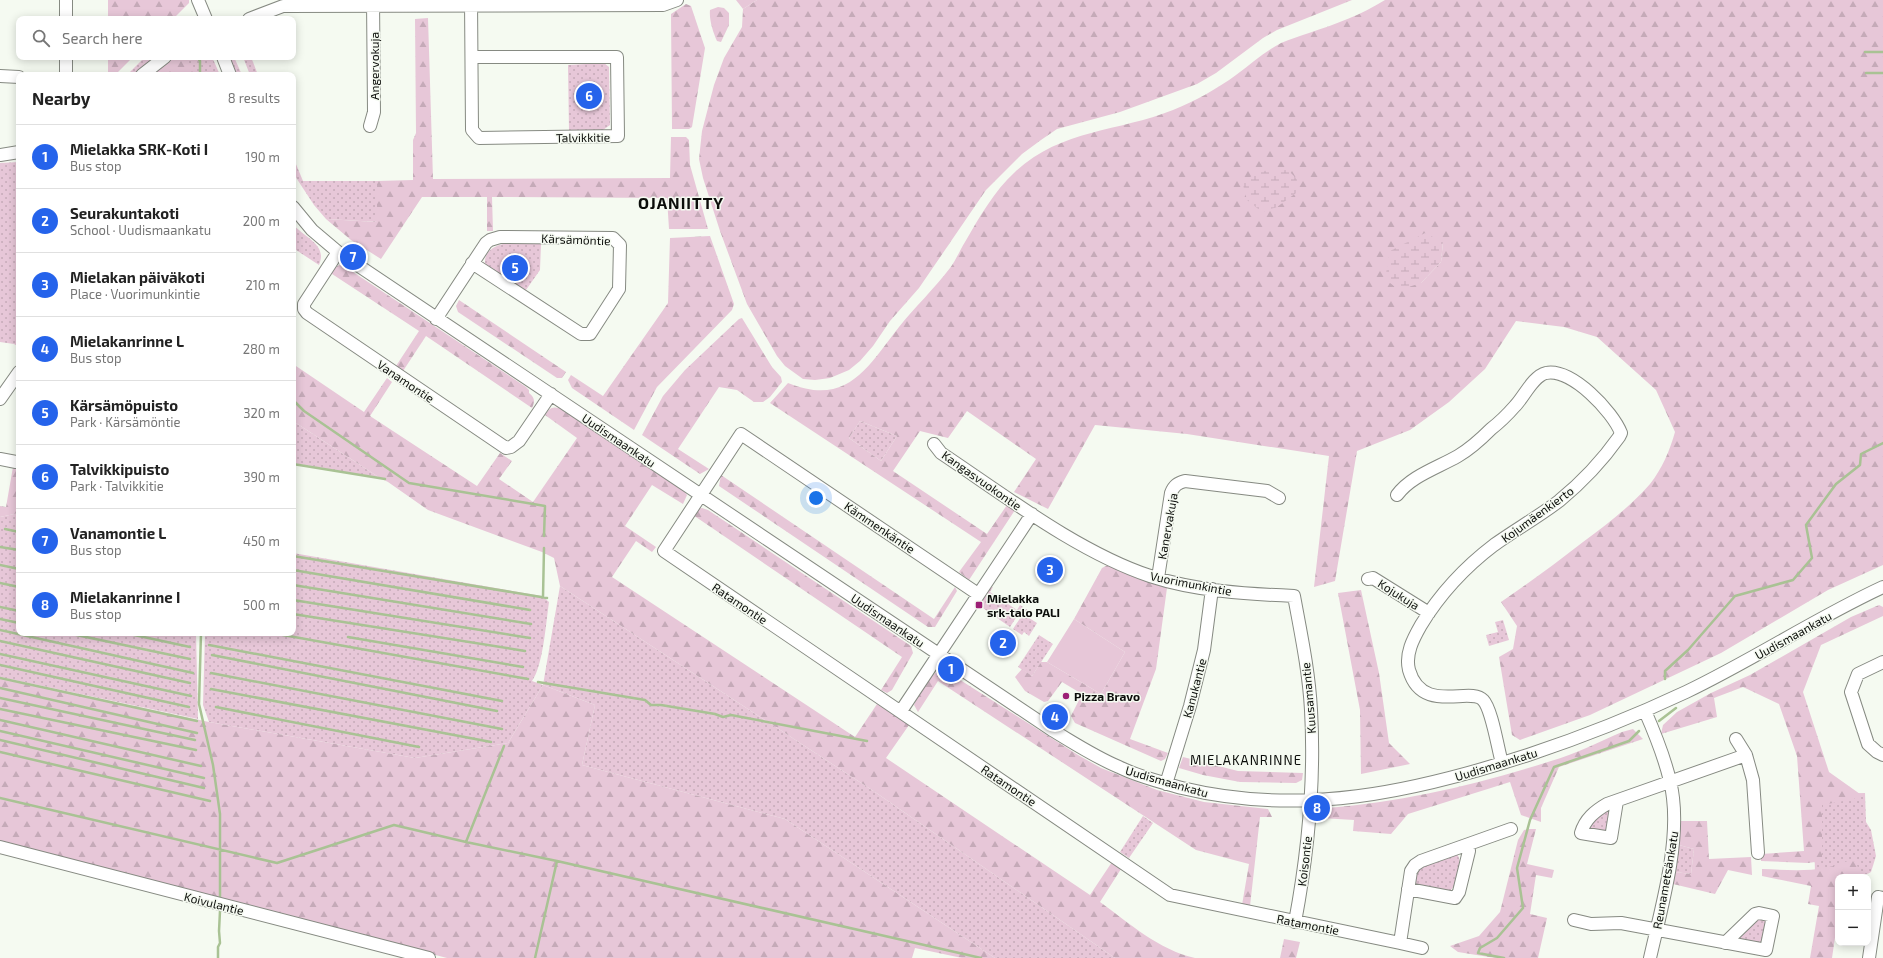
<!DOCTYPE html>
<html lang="en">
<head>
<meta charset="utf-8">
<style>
  :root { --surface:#fff; --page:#f2f2f2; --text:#222; --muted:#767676; --line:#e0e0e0; --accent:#2563eb }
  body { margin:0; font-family:"Exo 2",sans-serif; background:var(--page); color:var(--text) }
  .controls { position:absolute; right:12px; bottom:12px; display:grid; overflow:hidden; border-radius:8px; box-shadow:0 2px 10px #0003 }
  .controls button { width:36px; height:36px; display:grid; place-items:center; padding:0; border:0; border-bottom:1px solid var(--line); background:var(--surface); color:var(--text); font:20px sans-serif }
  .you { position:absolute; left:816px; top:498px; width:14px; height:14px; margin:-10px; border:3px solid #fff; border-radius:50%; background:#1a73e8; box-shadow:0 0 0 6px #1a73e833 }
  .badge { display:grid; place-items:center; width:26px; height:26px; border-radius:50%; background:var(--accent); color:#fff; font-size:13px; font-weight:700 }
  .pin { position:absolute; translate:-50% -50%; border:2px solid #fff; box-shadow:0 1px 4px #0006 }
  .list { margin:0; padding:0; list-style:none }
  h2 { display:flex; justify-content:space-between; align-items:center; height:52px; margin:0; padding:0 16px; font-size:17px }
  h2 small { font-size:13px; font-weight:400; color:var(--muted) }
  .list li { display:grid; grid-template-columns:26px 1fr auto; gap:12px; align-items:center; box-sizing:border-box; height:64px; padding:0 16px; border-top:1px solid var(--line) }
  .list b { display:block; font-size:15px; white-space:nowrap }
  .list p { margin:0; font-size:13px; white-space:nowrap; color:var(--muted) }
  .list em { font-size:13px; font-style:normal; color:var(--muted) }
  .icon { flex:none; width:22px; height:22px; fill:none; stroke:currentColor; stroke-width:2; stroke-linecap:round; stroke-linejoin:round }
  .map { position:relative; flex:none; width:1883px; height:958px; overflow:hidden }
  .search { position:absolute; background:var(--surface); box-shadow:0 2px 10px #0003; left:16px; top:16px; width:280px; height:44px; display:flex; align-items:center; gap:10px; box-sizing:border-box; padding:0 14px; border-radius:8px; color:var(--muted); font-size:15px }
  .panel { position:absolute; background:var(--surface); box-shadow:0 2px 10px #0003; left:16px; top:72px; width:280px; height:564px; border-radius:8px }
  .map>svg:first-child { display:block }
  .green { fill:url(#green-dots) }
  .forest { fill:url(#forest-firs); fill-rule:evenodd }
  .wetland { fill:url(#wetland-marsh) }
  .pitch { fill:#e7c7d8 }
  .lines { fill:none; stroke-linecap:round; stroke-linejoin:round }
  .stream { stroke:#a9c294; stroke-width:2.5 }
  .minor-casing { stroke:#868a82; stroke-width:14 }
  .minor { stroke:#fff; stroke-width:12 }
  .poi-dot { fill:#9c1f75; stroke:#f5faf1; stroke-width:1.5 }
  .labels { text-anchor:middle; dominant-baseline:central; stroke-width:3; stroke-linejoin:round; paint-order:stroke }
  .street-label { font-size:12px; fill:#0b0d0a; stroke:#f5faf1 }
  .poi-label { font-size:12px; font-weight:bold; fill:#0b0d0a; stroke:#f5faf1; text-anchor:start }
  .neighbourhood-label { font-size:13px; letter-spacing:1px; fill:#0b0d0a; stroke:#f5faf1 }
  .district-label { font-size:16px; font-weight:bold; letter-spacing:1px; fill:#0b0d0a; stroke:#f5faf1 }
</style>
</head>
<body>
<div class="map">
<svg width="1883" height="958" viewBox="0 0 1883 958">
  <defs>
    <pattern id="green-dots" width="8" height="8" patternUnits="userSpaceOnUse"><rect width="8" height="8" fill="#e7c7d8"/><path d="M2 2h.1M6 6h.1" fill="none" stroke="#c5aab8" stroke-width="1.8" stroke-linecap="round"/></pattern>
    <pattern id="forest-firs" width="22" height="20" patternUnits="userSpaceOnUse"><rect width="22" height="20" fill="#e7c7d8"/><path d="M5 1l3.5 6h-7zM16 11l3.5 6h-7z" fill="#c5aab8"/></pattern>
    <pattern id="wetland-marsh" width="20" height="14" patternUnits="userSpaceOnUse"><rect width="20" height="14" fill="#e7c7d8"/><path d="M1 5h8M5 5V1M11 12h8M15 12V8" fill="none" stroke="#c5aab8"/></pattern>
  </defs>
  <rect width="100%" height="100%" fill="#f5faf1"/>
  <path class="green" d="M 145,57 L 156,57 L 134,75 L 127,75 Z
    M 174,57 L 212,57 L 220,75 L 149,75 Z
    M 229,57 L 234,57 L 242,75 L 237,75 Z
    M 243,57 L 251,57 L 258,75 L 250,75 Z
    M 604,63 L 609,67 L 610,125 L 603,130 L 569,131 L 568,65 Z
    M 293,157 L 303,181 L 377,181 L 378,222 L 326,219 L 314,205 L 293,173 Z
    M 19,162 L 19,347 L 14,344 L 0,342 L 0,163 Z
    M 293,224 C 304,238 328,244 319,265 L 293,248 Z
    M 503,244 L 541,244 L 540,270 L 526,290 L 487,266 L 485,263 C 484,252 494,246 503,244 Z
    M 293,421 L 380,478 L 293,463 Z
    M 860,421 L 897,436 L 881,461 L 849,438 Z
    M 19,513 L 19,633 L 196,633 L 198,719 L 0,677 L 0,517 Z
    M 293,553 L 542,596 L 549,602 C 546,623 543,666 532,681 L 543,685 L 560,586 L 875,792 L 1115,958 L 995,958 L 785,819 L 582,765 L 595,705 L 543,685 L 508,743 L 415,758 L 209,722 L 203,705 L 205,633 L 293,633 Z
    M 993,587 L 990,592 L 1017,610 L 1020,605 L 1023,607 L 1010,627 L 980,606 L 980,601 L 989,588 Z
    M 1026,609 L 1029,611 L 1026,616 L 1037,623 L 1029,636 L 1024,632 L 1022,635 L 1013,629 Z
    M 1503,620 L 1509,640 L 1489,646 L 1486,635 L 1498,632 L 1495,622 Z
    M 1039,635 L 1053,644 L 1032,676 L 1018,667 Z
    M 1865,793 L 1866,822 L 1871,830 L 1876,856 L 1871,872 C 1854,882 1833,876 1815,873 L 1813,794 Z
    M 1610,808 L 1608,831 L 1590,829 L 1590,822 Z
    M 1143,816 L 1153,823 L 1129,858 L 1120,852 Z
    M 1679,845 L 1694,849 L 1691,874 L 1675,872 Z
    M 1455,853 C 1465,857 1458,887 1449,891 C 1443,893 1421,886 1413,884 L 1416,868 Z
    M 1765,918 L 1767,921 L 1762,944 L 1739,940 L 1738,938 L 1755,919 Z"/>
  <path class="forest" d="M 108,0 L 189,0 L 189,3 L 173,19 L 108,19 Z
    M 757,0 L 1352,0 L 1277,30 L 1263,38 L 1216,73 L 1197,84 L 1120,112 L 1057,129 L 1041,140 L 1022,154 L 986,190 L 919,288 L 890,321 L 873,346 L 860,361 L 849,370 L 830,378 L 815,380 L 803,379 L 785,366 L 777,356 L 747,304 L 720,231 L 703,178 L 699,159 L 702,131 L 714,85 L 724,58 L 742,27 L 743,9 Z
    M 1385,0 L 1883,0 L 1883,565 L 1828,590 L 1721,653 L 1590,715 L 1520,740 L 1512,735 L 1499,657 L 1513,649 L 1517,626 L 1501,602 C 1529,583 1556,563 1583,542 C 1606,525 1631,506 1650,484 C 1662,469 1670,450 1675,432 L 1656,390 L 1597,337 L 1564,327 L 1516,321 L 1485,369 L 1449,402 L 1410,430 L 1357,451 L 1335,581 L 1314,587 L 1329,456 L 1187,434 L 1095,425 L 1048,509 L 1014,492 L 1036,459 L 967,411 L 948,438 L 920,431 L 893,471 L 987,534 L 1007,505 L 1015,510 L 969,580 L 959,572 L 981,542 L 770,403 L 788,383 C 847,407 867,368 899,327 C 915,307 934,289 950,268 C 956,260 960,250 965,242 C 979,218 994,191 1015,172 C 1061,129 1118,132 1173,110 C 1195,101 1217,89 1236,75 C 1251,64 1264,52 1281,43 C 1290,39 1300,36 1309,33 C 1336,24 1361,15 1385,0 ZM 1443,242 L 1441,262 L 1421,283 ZM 860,421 L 897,436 L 881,461 L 849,438 Z
    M 686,4 L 691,6 L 705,48 L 692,127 L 689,129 L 672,129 L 671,14 Z
    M 718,7 L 724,8 L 729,13 L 729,25 L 721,42 L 717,41 C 713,32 709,20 710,10 Z
    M 428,18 L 433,179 L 670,178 L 671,137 L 686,137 L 689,140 L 690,165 L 708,229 L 669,229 L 667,198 L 492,197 L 493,231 L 487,231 L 487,197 L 422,197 L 381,259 L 351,240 L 326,219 L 377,222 L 377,181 L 413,180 L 413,140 L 416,133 L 415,19 Z
    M 108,57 L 133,57 L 115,75 L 108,75 Z
    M 181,58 L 193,66 L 194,75 L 151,75 L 170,62 Z
    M 710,236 L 734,304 L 732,310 L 657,387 L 634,430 L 572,388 L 568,380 L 571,375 L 603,396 L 668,303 L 670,238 Z
    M 339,265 L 344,266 L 526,387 L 529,390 L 529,393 C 535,398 535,401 532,408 L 426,336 L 403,371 L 396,366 L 419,331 L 329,272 Z
    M 459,300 L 566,372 L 562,378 L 557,378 L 458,312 L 456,306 Z
    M 742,318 L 772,367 L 781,377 L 782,382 L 770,397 L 763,402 L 754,402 L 737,390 L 719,387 L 678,449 L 709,469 L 700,474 L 642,435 L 663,396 L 685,370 L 739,319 Z
    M 293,364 L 364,412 L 387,378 L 392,382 L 370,416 L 477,486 L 500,453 L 512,461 L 499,479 L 533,502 L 577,438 L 545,415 C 549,409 551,406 559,408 L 684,491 L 687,495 L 683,504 L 652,485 L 625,526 L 656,547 L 652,552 L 636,541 L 612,577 L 855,737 L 877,704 L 909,725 L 886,758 L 1090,895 L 1112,862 L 1121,869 L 1100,902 C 1129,923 1159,950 1195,958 L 1115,958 L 875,792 L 560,586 L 554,558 L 542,552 L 428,510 L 388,482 L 380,478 L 293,421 Z
    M 19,460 L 19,513 L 0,517 L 0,506 L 6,507 L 13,467 Z
    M 721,475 L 934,619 L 955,587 L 957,591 L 935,627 L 928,627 L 719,486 Z
    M 702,508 L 708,510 L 911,646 L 913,653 L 892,690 L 887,693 L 881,690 L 902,657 L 693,515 L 697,509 Z
    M 1108,565 L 1112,565 L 1142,580 L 1167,588 L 1156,669 L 1130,739 L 1168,753 L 1165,759 L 1161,761 L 1075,723 L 1071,716 L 1082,694 L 1062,682 L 1048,701 L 1044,702 L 1025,691 L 1015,677 L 1022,669 L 1032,676 L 1041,662 L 1047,662 L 1101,694 L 1125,652 L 1074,619 L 1102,568 Z
    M 1361,590 L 1379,673 L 1389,743 L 1410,764 L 1361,774 L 1360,710 L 1338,593 Z
    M 1879,605 L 1883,607 L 1883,616 L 1821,645 L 1803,692 L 1829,772 L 1860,794 L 1854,799 L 1822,805 L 1822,861 L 1808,863 L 1761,861 L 1761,854 L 1804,851 L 1797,756 L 1779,704 L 1743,687 L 1714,698 L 1717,717 L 1661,734 L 1663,725 L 1677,712 L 1711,693 L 1750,675 L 1851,617 Z
    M 939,670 L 946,671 L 1078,755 L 1101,768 L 1157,790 L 1204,802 L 1268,809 L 1272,817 L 1260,817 L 1250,906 L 1242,905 L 1249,864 L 1196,850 L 938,681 L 918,712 L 914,705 C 919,693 929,677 939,670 Z
    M 0,677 L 209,722 L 415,758 L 508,743 L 543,685 L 595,705 L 582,765 L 785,819 L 995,958 L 962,958 L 915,948 L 912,958 L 447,958 L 0,841 Z
    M 1633,729 L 1643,739 L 1559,767 L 1541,808 L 1541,822 L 1521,815 L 1510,782 L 1408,814 L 1391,834 L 1353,831 L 1354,820 L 1321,818 L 1321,811 L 1328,808 C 1404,802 1479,784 1551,761 C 1575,754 1599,742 1622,732 Z
    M 1183,757 L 1238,771 L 1303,773 L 1302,780 L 1296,783 L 1240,782 L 1203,775 L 1179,768 Z
    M 1679,821 L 1707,821 L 1709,859 L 1751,857 L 1752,875 L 1728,870 L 1715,894 L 1673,884 L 1675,872 L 1691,874 L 1694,849 L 1679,845 Z
    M 1529,829 L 1536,829 L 1527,864 L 1554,870 L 1552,878 L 1536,875 L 1530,914 L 1547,918 L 1538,958 L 1495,958 L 1458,952 L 1450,946 L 1479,936 L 1500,912 L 1518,840 L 1524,830 Z
    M 1853,858 L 1863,877 L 1838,877 L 1838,917 L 1832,958 L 1810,958 L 1819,906 L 1808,904 L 1811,886 L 1762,876 L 1762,869 C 1792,870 1825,874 1853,858 Z
    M 1284,939 L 1300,942 L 1296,958 L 1280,958 Z"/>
  <path class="wetland" d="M 1288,170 L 1297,179 L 1296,193 L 1277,207 L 1262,212 L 1247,200 L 1242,181 L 1262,171 Z
    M 1425,233 L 1443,242 L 1441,262 L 1421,283 L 1399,290 L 1385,279 L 1390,251 Z"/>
  <path class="pitch" d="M 736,0 L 757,0 L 743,9 Z
    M 1074,619 L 1125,652 L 1101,694 L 1047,662 Z"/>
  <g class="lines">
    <path class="stream" d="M 1865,52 L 1883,52
      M 197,57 L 200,61 L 200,75
      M 1866,73 L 1883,73
      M 293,400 L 304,411 L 409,483 L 545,506 L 544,536
      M 293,464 L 385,479
      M 5,529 L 19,532
      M 0,547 L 19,550
      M 293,556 L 547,598
      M 0,565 L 19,569
      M 293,570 L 530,610
      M 0,583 L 19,587
      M 293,585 L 531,624
      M 543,597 L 544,548
      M 293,600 L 530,638
      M 0,607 L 19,611
      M 293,614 L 525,651
      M 0,619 L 19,623
      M 0,630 L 193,673
      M 67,633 L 190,659
      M 125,633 L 190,647
      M 201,633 L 199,704 L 213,765 L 220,814 L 220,900
      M 272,633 L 528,679
      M 348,637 L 523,667
      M 0,641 L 190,683
      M 209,645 L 502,701
      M 0,654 L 191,696
      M 212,655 L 497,711
      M 0,665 L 189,707
      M 211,673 L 502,729
      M 0,678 L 197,721
      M 1665,679 L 1665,671 L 1688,650 L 1735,596 L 1793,580 L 1812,558 L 1806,525 L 1836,484 L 1860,465 L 1861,454 L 1883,443
      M 538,682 L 645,700 L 651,705 L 661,705 L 715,714 L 723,717 L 731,715 L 867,741
      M 0,688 L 197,733
      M 211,689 L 491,742
      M 0,698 L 195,740
      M 216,707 L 419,747
      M 0,709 L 196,750
      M 0,720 L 201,766
      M 1659,721 L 1676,708
      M 0,731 L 204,778
      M 0,740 L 204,788
      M 0,752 L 210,801
      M 0,798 L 277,863 L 394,825 L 466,842 L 504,746
      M 466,842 L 557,861 L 535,958
      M 557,861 L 981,958
      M 218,958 L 218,947 L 220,943 L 219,931 L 220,911
      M 1504,958 L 1478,953 L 1480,948 L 1497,938 L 1523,908 L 1517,868 L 1530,820 L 1554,767 L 1629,741 L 1639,731"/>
    <defs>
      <path id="minor" d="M 198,0 L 206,19
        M 471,0 L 472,130 L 479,138 L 618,136 L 617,57 L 473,57
        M 66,19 L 66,0
        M 249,19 L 283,6 L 663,5 L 677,0
        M 223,57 L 230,75
        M 66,75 L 66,57
        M 142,75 L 165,57
        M 0,76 L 19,77
        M 370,126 L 374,112 L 373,0
        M 0,155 L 19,152
        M 293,207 L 312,230 L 338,252 L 1052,730 C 1074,743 1095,757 1119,767 C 1139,777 1161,782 1182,788 C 1302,817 1414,792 1528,755 C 1582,737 1635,716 1686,692 C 1753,660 1816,618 1883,587
        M 338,252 L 304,304 L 304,309 L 307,313 L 506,448 L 511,447 L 519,441 L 551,394
        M 436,319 L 486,243 L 490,240 L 500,237 L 613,238 L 620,245 L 619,289 L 590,334 L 581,334 L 472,263
        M 0,399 L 19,372
        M 934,444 L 941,453 C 1004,495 1078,552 1150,576 C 1195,591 1247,594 1294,596 C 1301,634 1309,672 1311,710 C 1315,780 1308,853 1295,922
        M 0,459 L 16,462
        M 1397,495 C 1411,476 1437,468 1458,456 C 1470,449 1481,439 1491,429 C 1500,422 1508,414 1515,406 C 1524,397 1533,376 1546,373 C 1572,368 1613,412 1621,433 L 1619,437 C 1602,461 1581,483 1559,501 C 1538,517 1515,530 1494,545 C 1465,567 1440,594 1421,625 C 1413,639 1405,654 1409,670 C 1422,715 1470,686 1483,700 C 1492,709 1498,750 1502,763
        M 1158,578 L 1171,493 C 1174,485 1178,483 1185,481 L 1267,491 L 1279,498
        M 1368,579 L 1373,578 L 1429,613
        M 978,594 L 741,434 L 664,551 L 1170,895 L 1400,943 L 1411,871 L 1415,865 L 1421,861 L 1511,829
        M 1883,662 L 1858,674 L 1851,692 L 1868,744 L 1877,752 L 1883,755
        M 901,711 L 1032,514
        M 1645,711 C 1656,736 1670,770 1673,798 C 1679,848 1661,909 1650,958
        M 1746,755 L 1753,780 L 1758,853
        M 1166,784 L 1190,706 L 1204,650 L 1212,589
        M 1617,801 L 1611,838 L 1581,833 C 1585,819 1595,811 1607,804 L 1746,755 L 1736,739
        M 0,847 L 429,958
        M 1408,889 L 1455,898 L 1459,892 L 1469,851 L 1468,845
        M 1574,920 L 1591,924 L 1621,923 L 1766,950 L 1773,916 L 1759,913 L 1755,914 L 1725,943
        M 1400,943 L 1422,948
        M 1869,958 L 1878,897 L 1883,898"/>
    </defs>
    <use href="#minor" class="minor-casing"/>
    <use href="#minor" class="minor"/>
  </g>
  <g class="poi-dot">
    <rect x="975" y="601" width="8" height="8" rx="2"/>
    <circle cx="1066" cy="696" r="4"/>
  </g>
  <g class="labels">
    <g class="street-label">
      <text transform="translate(374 66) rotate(-90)">Angervokuja</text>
      <text transform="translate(583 137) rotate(-1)">Talvikkitie</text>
      <text transform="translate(576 239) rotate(2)">Kärsämöntie</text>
      <text transform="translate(406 381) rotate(34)">Vanamontie</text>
      <text transform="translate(619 440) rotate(34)">Uudismaankatu</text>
      <text transform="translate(982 480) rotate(35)">Kangasvuokontie</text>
      <text transform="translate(1537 514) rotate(-36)">Kojumäenkierto</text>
      <text transform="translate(1167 526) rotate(-80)">Kanervakuja</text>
      <text transform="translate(880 527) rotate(34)">Kämmenkäntie</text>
      <text transform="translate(1191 583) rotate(11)">Vuorimunkintie</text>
      <text transform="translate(1399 594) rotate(32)">Kojukuja</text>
      <text transform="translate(740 603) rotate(34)">Ratamontie</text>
      <text transform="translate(888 620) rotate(34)">Uudismaankatu</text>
      <text transform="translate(1793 635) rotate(-29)">Uudismaankatu</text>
      <text transform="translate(1194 688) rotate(-75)">Kanukantie</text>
      <text transform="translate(1308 698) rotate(-95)">Kuusamantie</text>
      <text transform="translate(1496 764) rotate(-17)">Uudismaankatu</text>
      <text transform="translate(1167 781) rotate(16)">Uudismaankatu</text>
      <text transform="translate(1009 785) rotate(34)">Ratamontie</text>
      <text transform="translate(1304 861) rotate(-83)">Koisontie</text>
      <text transform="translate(1665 880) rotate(-80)">Reunametsänkatu</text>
      <text transform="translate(214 903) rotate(14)">Koivulantie</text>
      <text transform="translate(1308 924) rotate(11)">Ratamontie</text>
    </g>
    <g class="poi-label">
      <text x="987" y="598">Mielakka<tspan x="987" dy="14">srk-talo PALI</tspan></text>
      <text x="1074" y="696">Pizza Bravo</text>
    </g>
    <g class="neighbourhood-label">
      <text x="1246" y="760">MIELAKANRINNE</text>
    </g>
    <g class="district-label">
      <text x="681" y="202">OJANIITTY</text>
    </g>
  </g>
</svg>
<div class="controls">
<button>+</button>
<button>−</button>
</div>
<div class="you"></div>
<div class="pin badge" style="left:951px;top:669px">1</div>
<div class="pin badge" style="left:1003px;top:643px">2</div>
<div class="pin badge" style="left:1050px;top:570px">3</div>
<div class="pin badge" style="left:1055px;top:717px">4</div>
<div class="pin badge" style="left:515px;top:268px">5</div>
<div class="pin badge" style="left:589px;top:96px">6</div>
<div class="pin badge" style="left:353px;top:257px">7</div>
<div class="pin badge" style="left:1317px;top:808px">8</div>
<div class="search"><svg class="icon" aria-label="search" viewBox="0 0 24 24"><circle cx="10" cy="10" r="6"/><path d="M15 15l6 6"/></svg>Search here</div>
<section class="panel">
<h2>Nearby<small>8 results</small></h2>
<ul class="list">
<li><span class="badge">1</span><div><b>Mielakka SRK-Koti I</b><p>Bus stop</p></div><em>190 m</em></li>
<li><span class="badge">2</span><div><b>Seurakuntakoti</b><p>School · Uudismaankatu</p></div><em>200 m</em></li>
<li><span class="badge">3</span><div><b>Mielakan päiväkoti</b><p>Place · Vuorimunkintie</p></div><em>210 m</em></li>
<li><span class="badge">4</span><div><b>Mielakanrinne L</b><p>Bus stop</p></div><em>280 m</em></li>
<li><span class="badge">5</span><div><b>Kärsämöpuisto</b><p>Park · Kärsämöntie</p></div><em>320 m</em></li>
<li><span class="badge">6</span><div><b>Talvikkipuisto</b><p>Park · Talvikkitie</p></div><em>390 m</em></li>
<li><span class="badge">7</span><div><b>Vanamontie L</b><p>Bus stop</p></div><em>450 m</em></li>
<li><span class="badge">8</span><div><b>Mielakanrinne I</b><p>Bus stop</p></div><em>500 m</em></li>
</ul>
</section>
</div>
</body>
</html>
